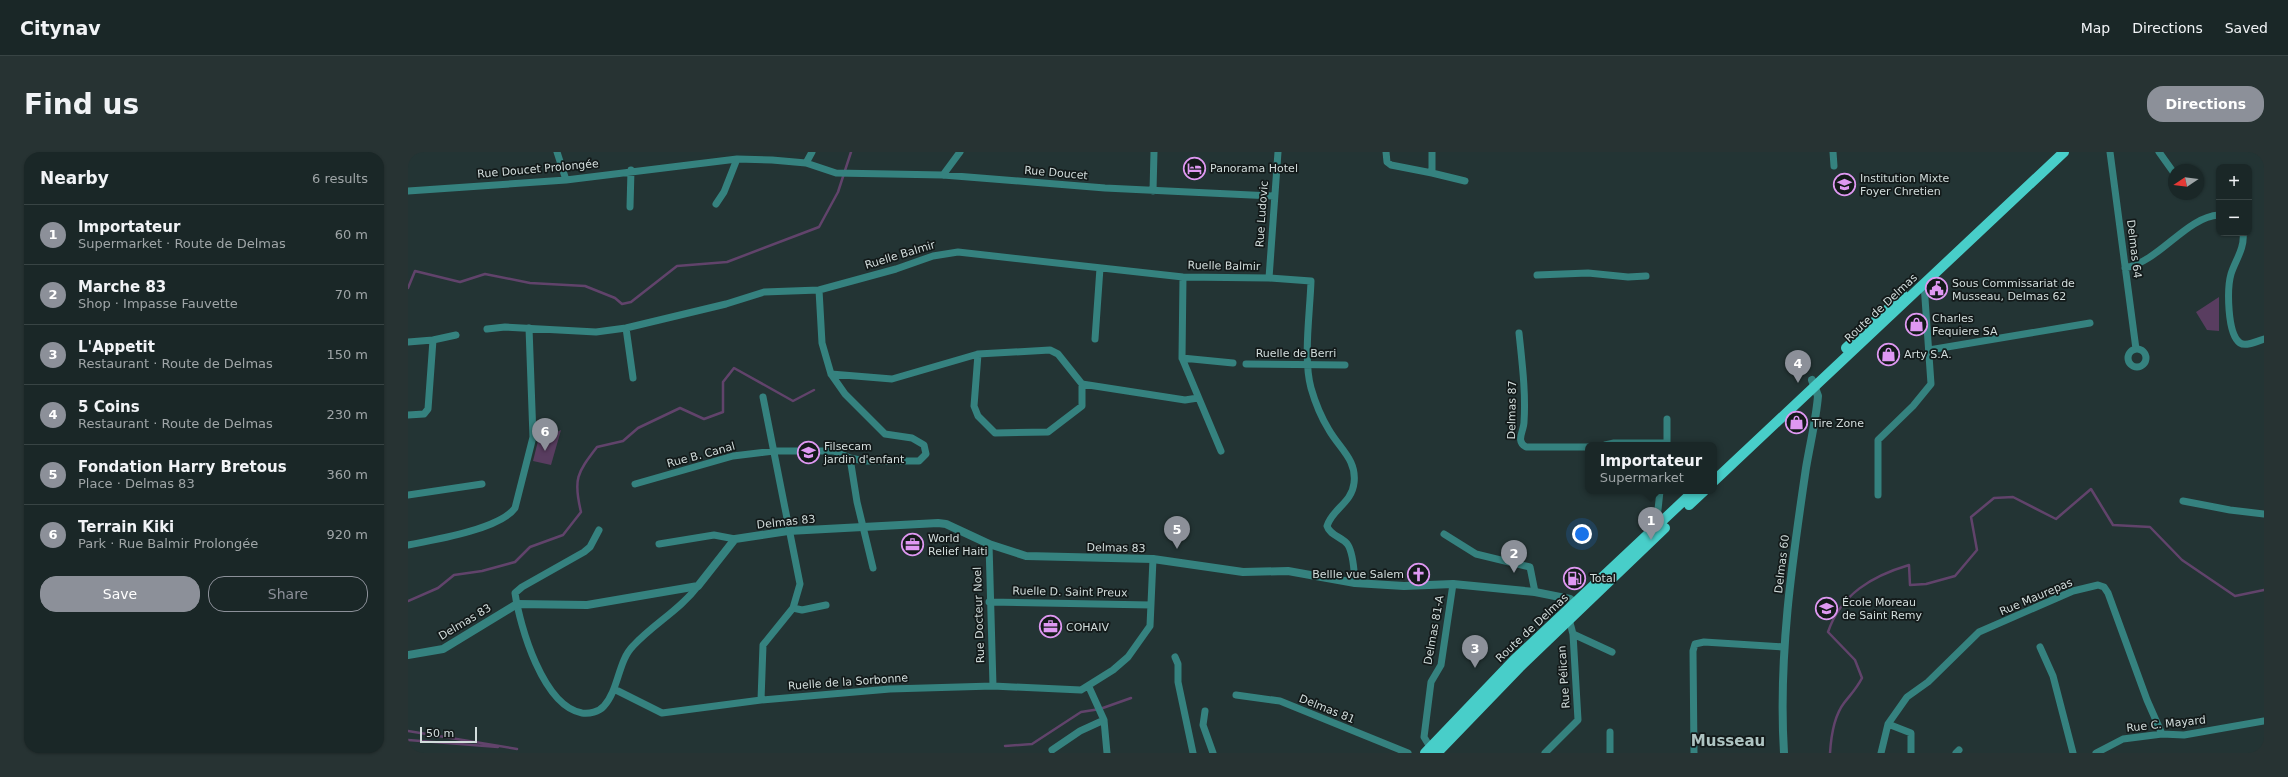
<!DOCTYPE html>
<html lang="en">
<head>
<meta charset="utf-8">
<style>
  :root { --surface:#1a2727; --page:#273333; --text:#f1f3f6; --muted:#9fa5a7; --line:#384444; --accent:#8c9099 }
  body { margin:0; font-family:"DejaVu Sans",sans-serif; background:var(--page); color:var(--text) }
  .controls { position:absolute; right:12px; top:12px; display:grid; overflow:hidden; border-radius:8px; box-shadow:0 1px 3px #0004 }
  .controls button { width:36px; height:36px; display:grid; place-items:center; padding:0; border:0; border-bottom:1px solid var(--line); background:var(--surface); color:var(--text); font:20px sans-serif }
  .compass { position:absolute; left:1760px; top:12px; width:36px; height:36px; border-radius:50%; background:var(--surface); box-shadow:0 1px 3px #0004; rotate:257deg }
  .scale { position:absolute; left:12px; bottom:10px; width:57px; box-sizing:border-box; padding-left:4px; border:2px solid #d2dddc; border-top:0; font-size:11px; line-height:14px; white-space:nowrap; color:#d2dddc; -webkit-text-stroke:3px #131a1a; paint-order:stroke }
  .you { position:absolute; left:1174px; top:382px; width:14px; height:14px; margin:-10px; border:3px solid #fff; border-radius:50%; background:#1a73e8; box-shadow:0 0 0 6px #1a73e833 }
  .badge { display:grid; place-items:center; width:26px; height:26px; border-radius:50%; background:var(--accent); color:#fff; font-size:13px; font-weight:700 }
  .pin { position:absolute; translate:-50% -33px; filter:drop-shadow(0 1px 2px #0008) }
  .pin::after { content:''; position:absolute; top:21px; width:14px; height:12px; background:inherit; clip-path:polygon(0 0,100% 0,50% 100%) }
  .popup { position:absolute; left:1177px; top:290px; width:132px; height:52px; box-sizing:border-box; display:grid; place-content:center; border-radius:8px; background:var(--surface); filter:drop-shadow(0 1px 3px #0005); font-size:13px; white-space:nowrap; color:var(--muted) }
  .popup b { font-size:15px; color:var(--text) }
  .popup::after { content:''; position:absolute; left:50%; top:100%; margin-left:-8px; border:8px solid transparent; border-top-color:var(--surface) }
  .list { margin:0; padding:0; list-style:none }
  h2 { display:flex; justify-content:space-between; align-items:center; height:52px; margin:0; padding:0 16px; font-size:17px }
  h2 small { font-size:13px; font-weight:400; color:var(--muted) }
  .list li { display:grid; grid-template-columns:26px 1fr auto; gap:12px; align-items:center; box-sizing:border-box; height:60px; padding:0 16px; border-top:1px solid var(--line) }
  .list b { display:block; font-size:15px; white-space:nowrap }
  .list p { margin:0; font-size:13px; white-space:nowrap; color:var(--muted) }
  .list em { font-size:13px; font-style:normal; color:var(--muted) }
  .actions { display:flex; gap:8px; padding:12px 16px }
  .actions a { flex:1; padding:9px 0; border:1px solid var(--accent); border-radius:16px; text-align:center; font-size:14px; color:var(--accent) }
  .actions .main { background:var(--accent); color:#fff }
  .map { position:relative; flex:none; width:1856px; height:601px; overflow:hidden; border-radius:16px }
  header { display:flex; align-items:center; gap:24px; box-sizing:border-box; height:56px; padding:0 20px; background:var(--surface); border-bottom:1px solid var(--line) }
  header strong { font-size:19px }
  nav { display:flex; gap:22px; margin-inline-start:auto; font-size:14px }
  .intro { display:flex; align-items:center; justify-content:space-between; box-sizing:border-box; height:96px; padding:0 24px }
  h1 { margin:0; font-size:28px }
  .button { padding:10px 18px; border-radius:16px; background:var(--accent); color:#fff; font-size:14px; font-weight:700 }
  main { display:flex; gap:24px; padding:0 24px }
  aside { flex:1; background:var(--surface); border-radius:16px; box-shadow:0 1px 3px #0004 }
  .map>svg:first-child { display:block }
  .green { fill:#593d60 }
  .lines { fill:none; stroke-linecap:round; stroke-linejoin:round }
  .stream { stroke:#61436b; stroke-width:2.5 }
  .minor { stroke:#35827f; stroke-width:7 }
  .tertiary { stroke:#35827f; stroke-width:8 }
  .primary { stroke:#48cec9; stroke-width:10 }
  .labels { text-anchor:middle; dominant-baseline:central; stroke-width:3.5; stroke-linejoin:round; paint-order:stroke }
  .poi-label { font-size:11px; fill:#d2dddc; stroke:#131a1a; text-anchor:start }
  .street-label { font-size:11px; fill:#d2dddc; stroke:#131a1a }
  .district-label { font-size:15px; font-weight:bold; fill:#aec4c2; stroke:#131a1a }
</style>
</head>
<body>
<header>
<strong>Citynav</strong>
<nav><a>Map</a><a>Directions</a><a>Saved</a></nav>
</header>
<div class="intro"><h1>Find us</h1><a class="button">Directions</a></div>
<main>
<aside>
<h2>Nearby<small>6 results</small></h2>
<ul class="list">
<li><span class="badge">1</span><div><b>Importateur</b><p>Supermarket · Route de Delmas</p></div><em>60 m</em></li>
<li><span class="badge">2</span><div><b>Marche 83</b><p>Shop · Impasse Fauvette</p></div><em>70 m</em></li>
<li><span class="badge">3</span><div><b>L'Appetit</b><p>Restaurant · Route de Delmas</p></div><em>150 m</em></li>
<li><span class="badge">4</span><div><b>5 Coins</b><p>Restaurant · Route de Delmas</p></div><em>230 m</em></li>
<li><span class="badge">5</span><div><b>Fondation Harry Bretous</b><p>Place · Delmas 83</p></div><em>360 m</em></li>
<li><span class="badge">6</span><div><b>Terrain Kiki</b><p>Park · Rue Balmir Prolongée</p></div><em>920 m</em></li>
</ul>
<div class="actions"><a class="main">Save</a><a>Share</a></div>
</aside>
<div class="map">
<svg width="1856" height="601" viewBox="0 0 1856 601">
  <rect width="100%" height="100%" fill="#233434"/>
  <path class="green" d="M 1811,145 L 1811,179 L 1799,178 L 1788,160 Z
    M 153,278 L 143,313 L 125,309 L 130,289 Z"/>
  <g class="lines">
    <path class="stream" d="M 0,136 L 7,119 L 52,130 L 77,122 L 122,131 L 177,134 L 207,146 L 214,152 L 223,150 L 269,114 L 319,110 L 411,75 L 430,40 L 443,0
      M 0,449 L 30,436 L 46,423 L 74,419 L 107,410 L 122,395 L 155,383 L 173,360 C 165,327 169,321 189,295 L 215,289 L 230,276 L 272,256 L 296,267 L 315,260 L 315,230 L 326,216 L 385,249 L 406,238
      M 0,579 L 109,597
      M 0,588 L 90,595
      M 597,594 L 624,592 L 673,560 L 692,557 L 723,546
      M 1422,601 C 1423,585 1426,564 1436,551 C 1443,542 1449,536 1454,526 L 1447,508 L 1420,480 C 1433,442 1464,424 1501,413 L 1502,433 L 1518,432 L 1547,424 L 1569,398 L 1563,365 L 1586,346 L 1605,345 L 1648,367 L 1683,337 L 1705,373 L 1742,375 L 1774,408 L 1827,444 L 1856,438"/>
    <path class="minor" d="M 149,0 L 158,28
      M 978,0 L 979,10 L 983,13 L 1024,21 L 1024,0
      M 1425,0 L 1426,14
      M 1702,0 L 1728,197
      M 1751,0 L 1766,21
      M 398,11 L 404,0
      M 1024,21 L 1057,29
      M 535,23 L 552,0
      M 0,39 L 158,28 L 329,7 L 364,8 L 398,11 L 428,21 L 535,23 L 697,36 L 866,44
      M 745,39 L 746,0
      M 308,52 L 316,40 L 329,7
      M 222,55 L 223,18
      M 1835,81 C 1837,96 1827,109 1823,122 C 1819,136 1819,182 1832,191 C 1838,195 1850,189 1856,187
      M 1717,116 C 1752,109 1778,65 1811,63
      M 1129,123 L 1180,121 L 1220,125 L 1238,124
      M 775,125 L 774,206 L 813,299
      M 861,126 L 870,0
      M 218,176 L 225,226
      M 79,177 L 97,175 L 188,180 L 218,176 L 318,152 L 356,140 L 411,138 L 488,117 L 525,104 L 550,100 L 775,125 L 861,126 L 903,129 C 902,160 895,207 903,236 C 907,250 913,265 921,278 C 932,297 949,308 946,331 C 944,351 924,357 919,374 C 922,384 935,385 940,393 C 946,403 946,420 947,431
      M 1111,181 C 1114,210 1118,241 1116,270 C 1116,279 1107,289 1118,295 L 1180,295
      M 687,187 L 692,116
      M 0,190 L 25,188 L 48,183
      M1720 206a9 9 0 1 1 18 0a9 9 0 1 1-18 0Z
      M 1521,198 L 1682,171
      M 570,202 L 566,254 L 570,264 L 587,281 L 640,280 L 674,254 L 674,232
      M 774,206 L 825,211
      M 838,212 L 937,213
      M 423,222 L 484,227 L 570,202 L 642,198 L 650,202 L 674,232 L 777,248 L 790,246
      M 0,263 L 16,262 L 20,257 L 25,188
      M 1197,293 L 1206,291 L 1259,291
      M 1259,293 L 1259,267
      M 442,306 L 449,350 L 465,416
      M 227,332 L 325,304 L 366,299 L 426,299 L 442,306 L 457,309 L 511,309 L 518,302 L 516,293 L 504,286 L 477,282 L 437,242 L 423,222 L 414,191 L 411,138
      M 0,343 L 74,332
      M 1470,343 L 1470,288 L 1505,254 L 1523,232 L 1516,132
      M 1775,349 L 1822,358 L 1856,362
      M 1248,376 L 1252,339
      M 191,378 L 182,395 L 176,400 L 114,435 L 107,441 C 112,475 135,554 174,561 C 181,562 191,560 196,554 C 211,537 210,509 225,494 C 245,472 272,458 290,434
      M 1036,382 L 1068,402 L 1122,415 L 1127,440
      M 251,392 L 306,383 L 327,387
      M 581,392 L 585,534
      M 0,393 C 26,388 92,377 107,356 L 125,285 L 121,176
      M 581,450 L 743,453
      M 385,456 L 394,458 L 418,453
      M 1161,467 L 1165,482 L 1204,500
      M 1632,495 L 1645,524 L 1665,601
      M 767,505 L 770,512 L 770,530 L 785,601
      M 681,535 L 696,568 L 699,601
      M 206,537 L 254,561 L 353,548 L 482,537 L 585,534 L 673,538 L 705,518 L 720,505 L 742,474 L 745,407
      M 828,543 L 872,549 L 1000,601
      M 353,548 L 355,493 L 385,456 L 392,432 L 355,245
      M 797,559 L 795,573 L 805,601
      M 1480,572 L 1503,581 L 1503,601
      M 1202,580 L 1202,601
      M 1022,595 L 1016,585 L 1023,530 L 1033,513 L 1045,432
      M 644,598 L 672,579 L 696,568
      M 1137,601 L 1170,568 L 1165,482
      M 1286,601 L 1285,499 L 1287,492 L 1296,490 L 1376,495
      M 1473,601 L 1480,572 L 1499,545 L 1520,530 L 1571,480 L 1665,439 L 1690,433 L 1696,435 L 1700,441 L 1739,548 L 1754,582
      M 1548,601 L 1551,598
      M 1688,601 L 1715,587 L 1754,582 L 1776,583 L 1856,569"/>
    <path class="tertiary" d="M 0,503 L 35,497 L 109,452 L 179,453 L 290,434 L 327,387 L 380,379 L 530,371 L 538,372 L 581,392 L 618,404 L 745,407 L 835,420 L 880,419 L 947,431 L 996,434 L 1045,432 L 1127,440 L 1162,447 L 1171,454
      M 1376,601 C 1370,506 1384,410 1398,316 C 1402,292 1408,268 1410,244 L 1404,228"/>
    <path class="primary" d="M 1438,196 L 1495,143
      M 1306,329 L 1656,0
      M 1281,353 L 1296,339
      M 1017,601 L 1106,508 L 1286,339
      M 1029,601 L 1112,515 L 1257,376"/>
  </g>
  <defs>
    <symbol id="hotel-ring" viewBox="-11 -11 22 22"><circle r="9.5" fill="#131a1a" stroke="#df98f2" stroke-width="1.5"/><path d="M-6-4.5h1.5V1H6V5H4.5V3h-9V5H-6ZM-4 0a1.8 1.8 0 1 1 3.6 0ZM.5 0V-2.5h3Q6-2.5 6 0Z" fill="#df98f2"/></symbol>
    <symbol id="school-ring" viewBox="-11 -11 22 22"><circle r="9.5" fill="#131a1a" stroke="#df98f2" stroke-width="1.5"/><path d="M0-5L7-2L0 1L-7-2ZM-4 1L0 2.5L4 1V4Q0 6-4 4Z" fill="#df98f2"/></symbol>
    <symbol id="civic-ring" viewBox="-11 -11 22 22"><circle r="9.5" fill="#131a1a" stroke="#df98f2" stroke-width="1.5"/><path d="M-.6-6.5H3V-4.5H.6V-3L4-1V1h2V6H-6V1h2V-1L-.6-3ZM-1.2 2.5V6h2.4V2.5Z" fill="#df98f2"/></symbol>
    <symbol id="shop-ring" viewBox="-11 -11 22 22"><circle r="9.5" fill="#131a1a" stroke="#df98f2" stroke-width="1.5"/><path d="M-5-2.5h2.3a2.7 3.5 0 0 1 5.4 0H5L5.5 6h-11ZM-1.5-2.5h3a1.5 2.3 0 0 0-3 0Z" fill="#df98f2"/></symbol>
    <symbol id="office-ring" viewBox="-11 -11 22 22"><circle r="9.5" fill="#131a1a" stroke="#df98f2" stroke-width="1.5"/><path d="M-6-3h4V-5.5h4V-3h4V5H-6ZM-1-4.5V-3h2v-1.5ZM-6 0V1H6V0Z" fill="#df98f2"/></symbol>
    <symbol id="church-ring" viewBox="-11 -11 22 22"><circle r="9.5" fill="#131a1a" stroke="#df98f2" stroke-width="1.5"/><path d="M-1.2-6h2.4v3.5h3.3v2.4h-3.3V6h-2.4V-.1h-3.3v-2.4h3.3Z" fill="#df98f2"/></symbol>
    <symbol id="fuel-ring" viewBox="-11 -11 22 22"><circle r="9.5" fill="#131a1a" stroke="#df98f2" stroke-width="1.5"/><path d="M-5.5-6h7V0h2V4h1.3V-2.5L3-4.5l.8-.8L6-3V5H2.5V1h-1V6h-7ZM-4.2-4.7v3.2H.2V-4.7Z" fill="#df98f2"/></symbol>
  </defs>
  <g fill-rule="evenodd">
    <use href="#hotel-ring" x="774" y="4" width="25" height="25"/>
    <use href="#school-ring" x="1424" y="20" width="25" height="25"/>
    <use href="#civic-ring" x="1516" y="124" width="25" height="25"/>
    <use href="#shop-ring" x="1496" y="160" width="25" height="25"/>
    <use href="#shop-ring" x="1468" y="190" width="25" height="25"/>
    <use href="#shop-ring" x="1376" y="258" width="25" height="25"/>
    <use href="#school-ring" x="388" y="288" width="25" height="25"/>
    <use href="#office-ring" x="492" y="380" width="25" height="25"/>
    <use href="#church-ring" x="998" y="410" width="25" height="25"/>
    <use href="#fuel-ring" x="1154" y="414" width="25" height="25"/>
    <use href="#school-ring" x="1406" y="444" width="25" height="25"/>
    <use href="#office-ring" x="630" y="462" width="25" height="25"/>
  </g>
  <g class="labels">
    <g class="poi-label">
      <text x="802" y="16">Panorama Hotel</text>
      <text x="1452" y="26">Institution Mixte<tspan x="1452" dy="13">Foyer Chretien</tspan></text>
      <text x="1544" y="131">Sous Commissariat de<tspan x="1544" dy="13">Musseau, Delmas 62</tspan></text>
      <text x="1524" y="166">Charles<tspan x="1524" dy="13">Fequiere SA</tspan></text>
      <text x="1496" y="202">Arty S.A.</text>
      <text x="1404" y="271">Tire Zone</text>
      <text x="416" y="294">Filsecam<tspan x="416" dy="13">jardin d'enfant</tspan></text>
      <text x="520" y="386">World<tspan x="520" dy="13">Relief Haiti</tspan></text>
      <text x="996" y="422" text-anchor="end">Bellle vue Salem</text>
      <text x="1182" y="426">Total</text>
      <text x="1434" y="450">École Moreau<tspan x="1434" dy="13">de Saint Remy</tspan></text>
      <text x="658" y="475">COHAIV</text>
    </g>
    <g class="street-label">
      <text transform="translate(130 17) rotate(-5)">Rue Doucet Prolongée</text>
      <text transform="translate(648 21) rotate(5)">Rue Doucet</text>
      <text transform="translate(854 62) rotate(-86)">Rue Ludovic</text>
      <text transform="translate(1726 97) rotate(83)">Delmas 64</text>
      <text transform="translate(492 103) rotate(-17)">Ruelle Balmir</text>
      <text transform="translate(816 114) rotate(1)">Ruelle Balmir</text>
      <text transform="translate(1473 156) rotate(-43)">Route de Delmas</text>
      <text x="888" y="201">Ruelle de Berri</text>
      <text transform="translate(1104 258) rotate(-89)">Delmas 87</text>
      <text transform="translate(293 303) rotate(-15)">Rue B. Canal</text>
      <text transform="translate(378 370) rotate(-6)">Delmas 83</text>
      <text transform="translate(708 396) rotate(1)">Delmas 83</text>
      <text transform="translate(1374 412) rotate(-83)">Delmas 60</text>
      <text transform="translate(662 440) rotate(1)">Ruelle D. Saint Preux</text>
      <text transform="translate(1628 445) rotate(-23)">Rue Maurepas</text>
      <text transform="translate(571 463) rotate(-92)">Rue Docteur Noel</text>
      <text transform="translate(57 470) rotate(-31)">Delmas 83</text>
      <text transform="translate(1124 476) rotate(-43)">Route de Delmas</text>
      <text transform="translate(1026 478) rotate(-80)">Delmas 81-A</text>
      <text transform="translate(1156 525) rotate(-94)">Rue Pélican</text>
      <text transform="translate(440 530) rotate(-4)">Ruelle de la Sorbonne</text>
      <text transform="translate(919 557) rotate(22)">Delmas 81</text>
      <text transform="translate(1758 572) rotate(-6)">Rue C. Mayard</text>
    </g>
    <g class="district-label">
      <text x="1320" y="589">Musseau</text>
    </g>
  </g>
</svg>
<div class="controls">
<button>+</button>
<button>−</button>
</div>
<svg class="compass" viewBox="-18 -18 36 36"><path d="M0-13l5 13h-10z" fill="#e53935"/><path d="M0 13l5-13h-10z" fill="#9fa5a7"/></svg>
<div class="scale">50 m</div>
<div class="you"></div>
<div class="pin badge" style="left:1243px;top:388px">1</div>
<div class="popup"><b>Importateur</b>Supermarket</div>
<div class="pin badge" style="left:1106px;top:421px">2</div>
<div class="pin badge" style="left:1067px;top:516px">3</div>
<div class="pin badge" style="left:1390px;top:231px">4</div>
<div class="pin badge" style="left:769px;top:397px">5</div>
<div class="pin badge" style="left:137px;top:299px">6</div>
</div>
</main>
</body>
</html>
